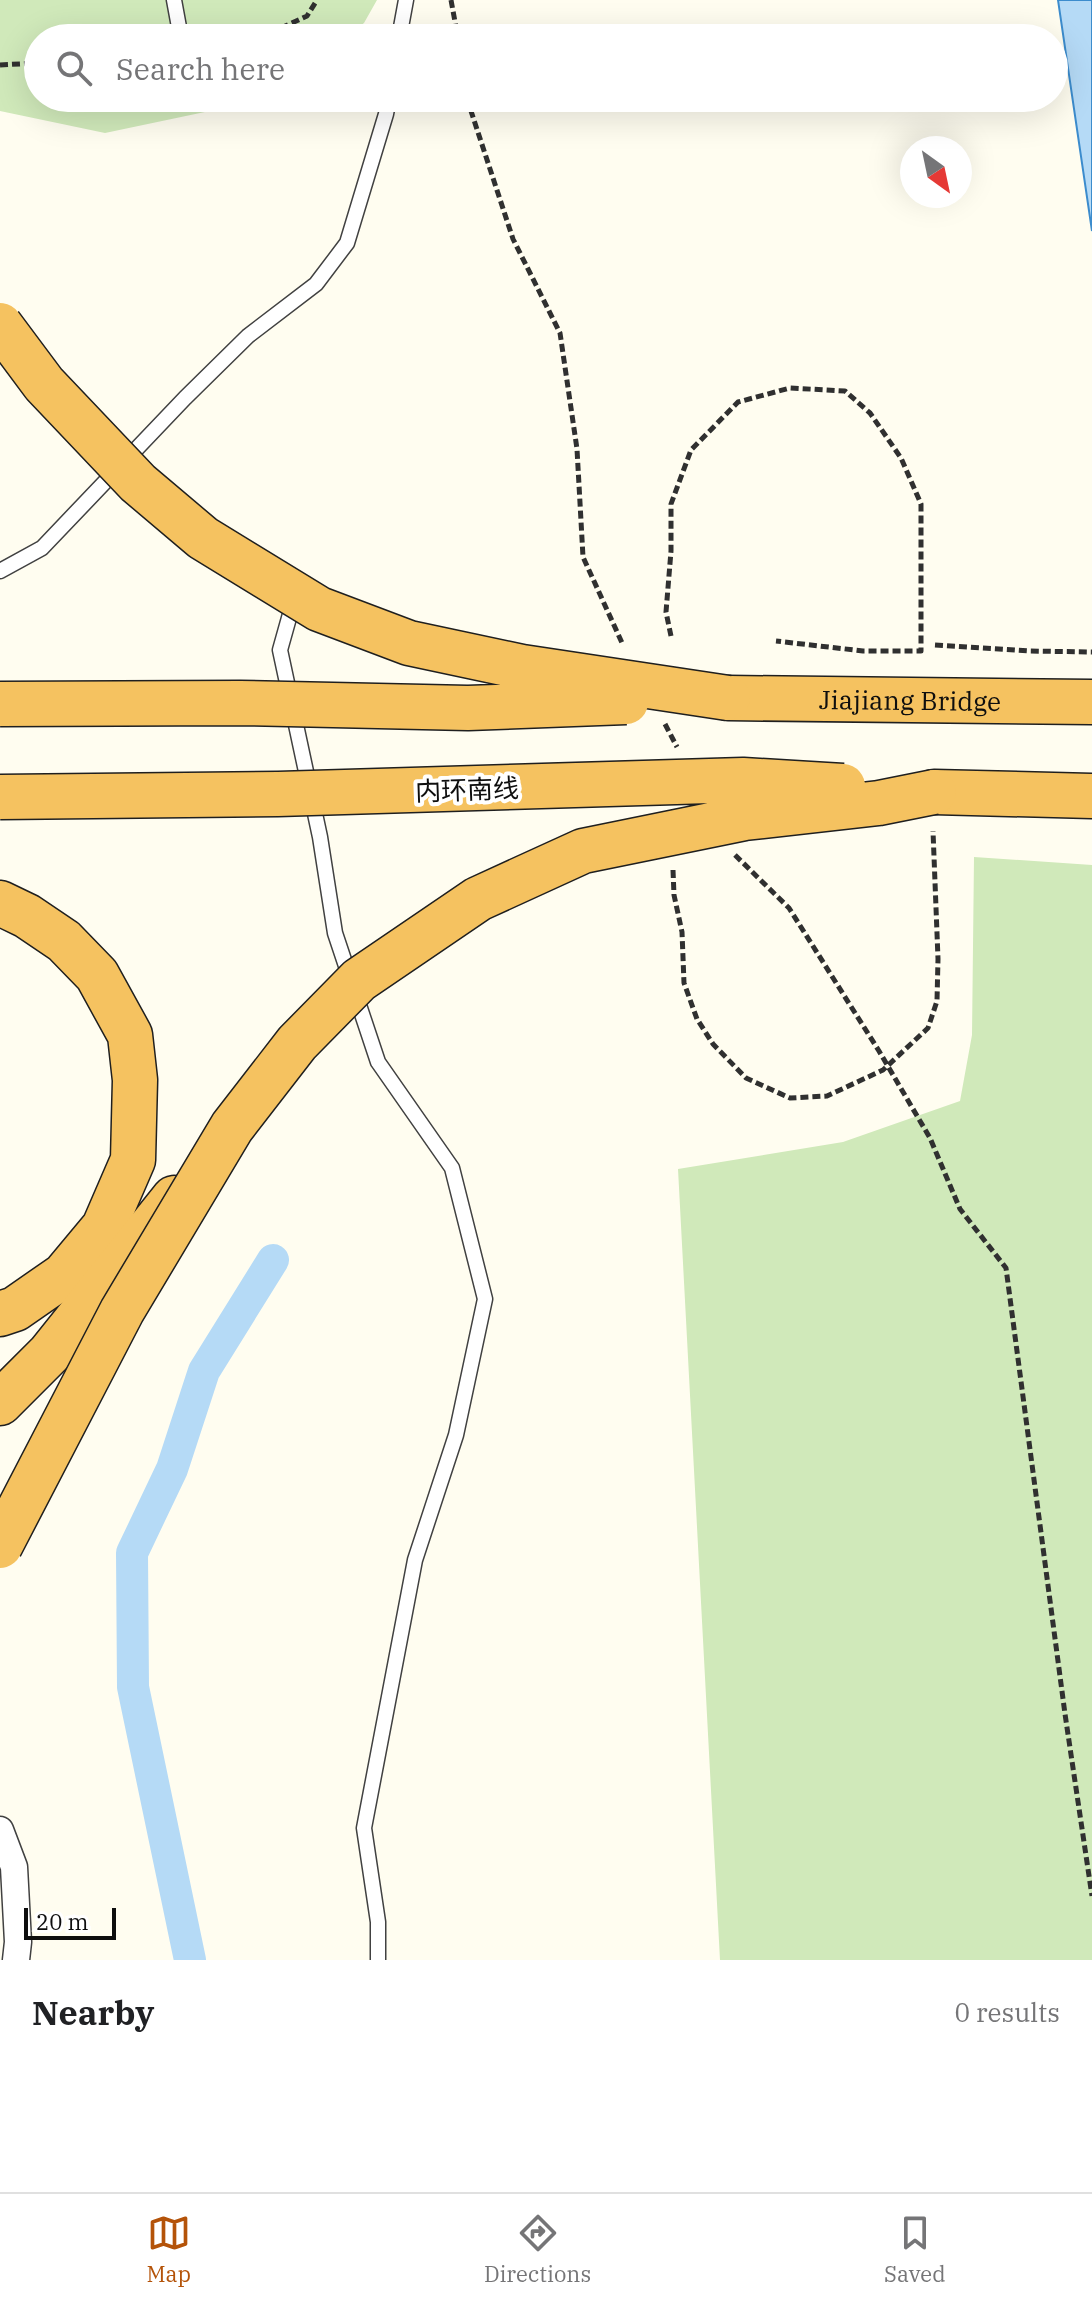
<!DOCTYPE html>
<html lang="en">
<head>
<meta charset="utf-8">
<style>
  :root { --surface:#fff; --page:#f6f6f6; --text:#202124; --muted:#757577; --line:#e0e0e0; --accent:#b45309 }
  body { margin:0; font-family:"IBM Plex Serif","Noto Sans SC",serif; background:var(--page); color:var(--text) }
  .compass { position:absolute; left:900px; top:136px; width:72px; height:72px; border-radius:50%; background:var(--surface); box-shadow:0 8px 32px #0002; rotate:147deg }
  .scale { position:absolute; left:24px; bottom:20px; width:92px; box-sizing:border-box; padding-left:8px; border:4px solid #0e0e0e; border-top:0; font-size:22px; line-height:28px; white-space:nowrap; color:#0e0e0e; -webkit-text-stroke:6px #fff; paint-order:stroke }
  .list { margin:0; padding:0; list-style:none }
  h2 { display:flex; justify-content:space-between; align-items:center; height:104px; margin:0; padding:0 32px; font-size:34px }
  h2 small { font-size:26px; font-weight:400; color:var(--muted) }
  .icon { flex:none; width:44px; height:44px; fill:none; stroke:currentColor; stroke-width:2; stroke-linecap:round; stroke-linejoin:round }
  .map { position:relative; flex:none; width:1092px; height:1960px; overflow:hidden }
  .search { position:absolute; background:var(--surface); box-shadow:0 8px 32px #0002; left:24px; right:24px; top:24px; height:88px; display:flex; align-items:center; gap:20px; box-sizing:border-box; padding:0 28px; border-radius:44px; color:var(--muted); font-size:30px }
  .sheet { height:232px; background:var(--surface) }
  nav { display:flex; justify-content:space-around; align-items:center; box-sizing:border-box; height:112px; border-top:2px solid var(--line); background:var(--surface); font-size:22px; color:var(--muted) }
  nav a { display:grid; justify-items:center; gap:4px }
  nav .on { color:var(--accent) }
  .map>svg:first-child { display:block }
  .green { fill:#d0e9ba }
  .water { fill:#b5daf6; stroke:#3c8ccd; stroke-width:2 }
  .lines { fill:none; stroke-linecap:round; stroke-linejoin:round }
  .canal { stroke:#b5daf6; stroke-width:32 }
  .service-casing { stroke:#414141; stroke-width:17 }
  .minor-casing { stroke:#414141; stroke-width:29 }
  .trunk-casing { stroke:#1f1f1f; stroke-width:47 }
  .path { stroke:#303030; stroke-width:5; stroke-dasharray:8 4; stroke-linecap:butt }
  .service { stroke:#fff; stroke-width:14 }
  .minor { stroke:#fff; stroke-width:26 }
  .trunk { stroke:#f5c260; stroke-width:44 }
  .trunk-bridge-casing { stroke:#1f1f1f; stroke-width:47; stroke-linecap:butt }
  .trunk-bridge { stroke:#f5c260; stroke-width:44 }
  .labels { text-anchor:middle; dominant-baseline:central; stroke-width:8; stroke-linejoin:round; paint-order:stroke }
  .street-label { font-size:26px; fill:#0e0e0e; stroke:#fff }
</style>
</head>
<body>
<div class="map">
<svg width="1092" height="1960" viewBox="0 0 1092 1960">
  <rect width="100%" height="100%" fill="#fffdf0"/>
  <path class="green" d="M 0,0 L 377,0 L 364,23 L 344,38 L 38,38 L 38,98 L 261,98 L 257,101 L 105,133 L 0,111 Z
    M 974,857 L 1092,865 L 1092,1960 L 720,1960 L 678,1169 L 843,1142 L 960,1101 L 972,1035 Z"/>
  <path class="water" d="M 1058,0 L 1092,0 L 1092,231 Z"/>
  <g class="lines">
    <path class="canal" d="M 190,1960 L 133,1687 L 132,1553 L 172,1469 L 204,1371 L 273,1260"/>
    <defs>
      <path id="service" d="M 174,0 L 181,38
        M 399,38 L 406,0
        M 0,571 L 42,548 L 185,398 L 248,336 L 316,284 L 347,243 L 386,114 L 389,98
        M 294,600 L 280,650 L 320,837 L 335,933 L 378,1062 L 452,1168 L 485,1299 L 456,1435 L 415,1560 L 364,1828 L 378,1922 L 378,1960"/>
      <path id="minor" d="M 0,1830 L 14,1867 L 18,1942 L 16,1960"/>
      <g id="trunk">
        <path id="s1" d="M 728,698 L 1092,702"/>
        <path d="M 934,792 L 1092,796"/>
        <path d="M 0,903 L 27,916 L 64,941 L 97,975 L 130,1035 L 135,1080 L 133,1160 L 104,1227 L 64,1275 L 15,1309 L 0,1314"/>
        <path d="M 0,1403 L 50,1353 L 174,1198"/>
      </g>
    </defs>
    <use href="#service" class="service-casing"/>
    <use href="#minor" class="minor-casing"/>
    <use href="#trunk" class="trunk-casing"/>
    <path class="path" d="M 451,0 L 458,38
      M 259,38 L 307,16 L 317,0
      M 0,65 L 38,63
      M 469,98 L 471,111 L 513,239 L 560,333 L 577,449 L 583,557 L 623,645
      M 671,636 L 666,612 L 671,551 L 671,504 L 691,450 L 738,402 L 790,388 L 845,391 L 870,413 L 901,458 L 921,504 L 921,651 L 863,651 L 776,641
      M 935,645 L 1030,651 L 1092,652
      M 665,724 L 677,747
      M 735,855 L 789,908 L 879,1051 L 930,1138 L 960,1209 L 1006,1268 L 1065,1714 L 1092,1896
      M 673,870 L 674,895 L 682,932 L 684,983 L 697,1019 L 713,1044 L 746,1078 L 790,1098 L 827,1096 L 883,1070 L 928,1028 L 937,1001 L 938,959 L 933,831"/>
    <use href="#service" class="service"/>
    <use href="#minor" class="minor"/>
    <use href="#trunk" class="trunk"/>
    <defs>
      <path id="trunk-bridge" d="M 0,325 L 44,384 L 138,483 L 203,538 L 319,609 L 409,643 L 522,667 L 728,698
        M 0,704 L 240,703 L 468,708 L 626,702
        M 0,797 L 278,794 L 743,780 L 843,786
        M 0,1546 L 122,1311 L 232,1127 L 297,1043 L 359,980 L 478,899 L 583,851 L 745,818 L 879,803 L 934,792"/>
    </defs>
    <use href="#trunk-bridge" class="trunk-bridge-casing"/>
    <use href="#trunk-bridge" class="trunk-bridge"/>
  </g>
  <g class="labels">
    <g class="street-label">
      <text stroke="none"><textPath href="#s1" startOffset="182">Jiajiang Bridge</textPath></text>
      <text transform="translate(467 789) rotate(-2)">内环南线</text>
    </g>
  </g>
</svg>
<svg class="compass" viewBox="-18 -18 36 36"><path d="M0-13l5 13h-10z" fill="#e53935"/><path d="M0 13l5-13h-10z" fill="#757577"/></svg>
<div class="scale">20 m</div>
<div class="search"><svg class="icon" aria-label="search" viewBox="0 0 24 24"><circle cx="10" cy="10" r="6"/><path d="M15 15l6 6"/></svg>Search here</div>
</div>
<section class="sheet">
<h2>Nearby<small>0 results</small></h2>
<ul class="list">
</ul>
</section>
<nav>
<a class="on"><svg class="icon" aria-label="map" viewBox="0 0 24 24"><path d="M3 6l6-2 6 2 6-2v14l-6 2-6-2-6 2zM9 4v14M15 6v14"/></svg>Map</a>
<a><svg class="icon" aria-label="directions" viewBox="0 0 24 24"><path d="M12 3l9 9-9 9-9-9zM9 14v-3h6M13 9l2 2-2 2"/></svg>Directions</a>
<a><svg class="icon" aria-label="saved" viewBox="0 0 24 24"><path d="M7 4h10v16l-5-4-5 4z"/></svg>Saved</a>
</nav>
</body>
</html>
